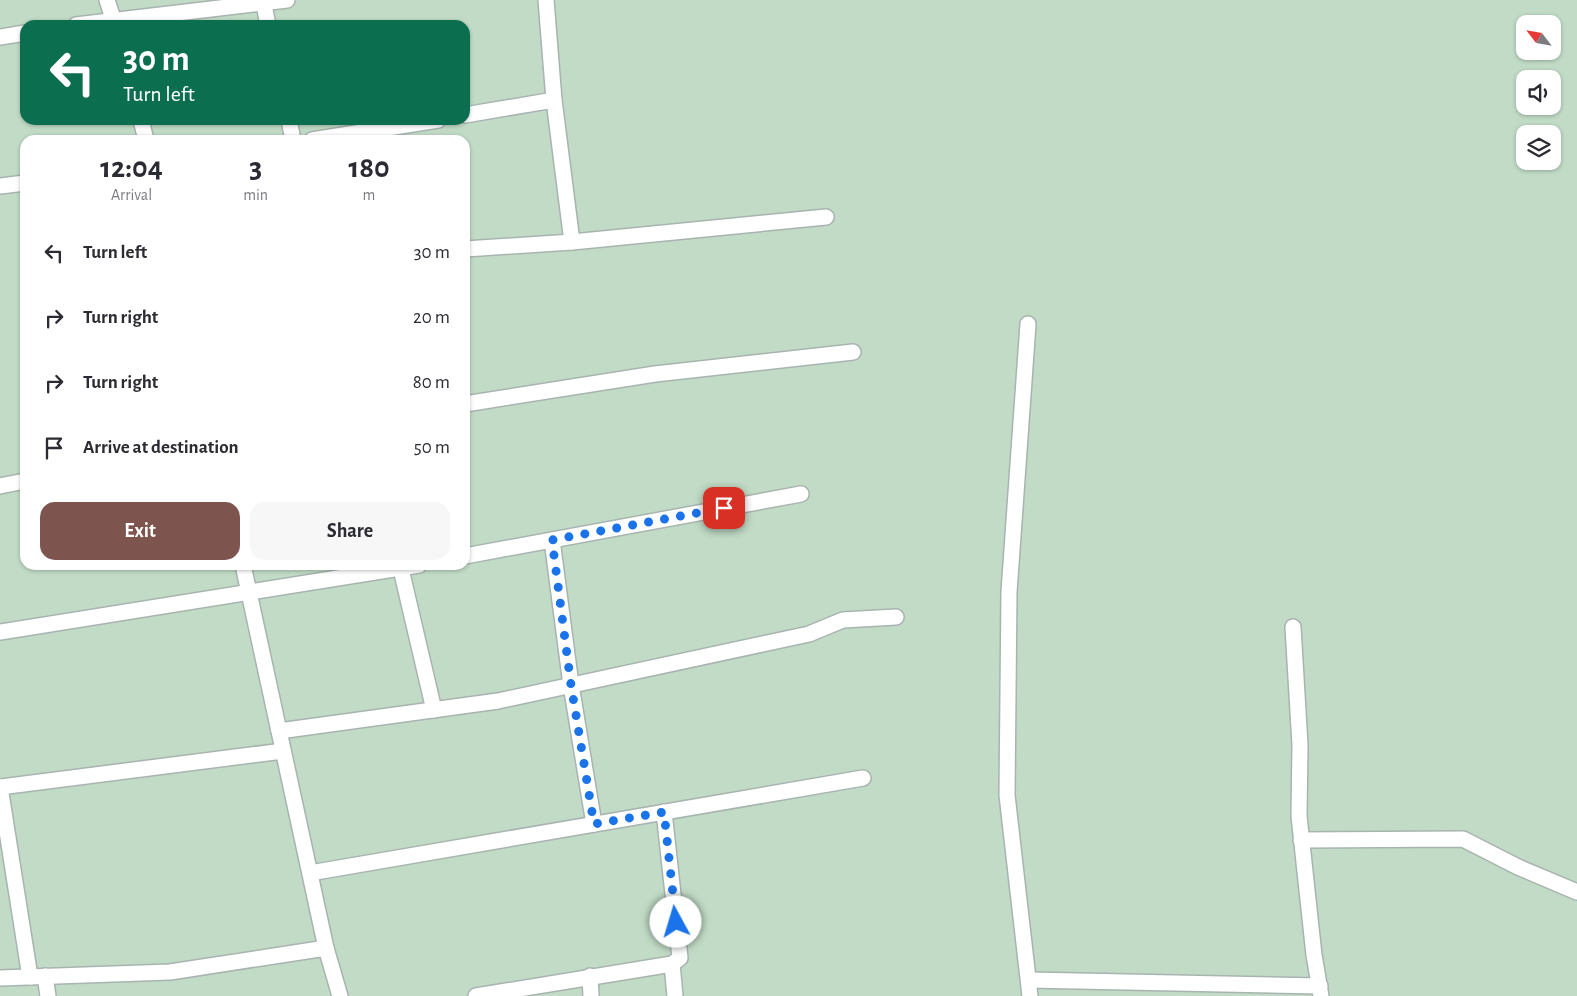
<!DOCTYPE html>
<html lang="en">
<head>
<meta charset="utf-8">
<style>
  body { margin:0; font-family:"Alegreya Sans",sans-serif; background:#f7f7f7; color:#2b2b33; height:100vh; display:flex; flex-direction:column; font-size:19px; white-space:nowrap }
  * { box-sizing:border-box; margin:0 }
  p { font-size:16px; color:#7c7c81 }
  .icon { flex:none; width:28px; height:28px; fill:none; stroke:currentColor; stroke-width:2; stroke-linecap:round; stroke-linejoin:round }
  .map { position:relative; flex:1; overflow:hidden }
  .panel { position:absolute; left:20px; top:135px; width:450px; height:435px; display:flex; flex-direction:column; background:#fff; border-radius:15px; box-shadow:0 1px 4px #0004 }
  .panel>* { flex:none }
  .banner { position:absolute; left:20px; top:20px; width:450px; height:105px; border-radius:15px; box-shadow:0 1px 4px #0004; background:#0b6e4f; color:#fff; overflow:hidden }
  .needle { width:32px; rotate:301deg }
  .tools { position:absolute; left:1516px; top:15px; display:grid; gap:10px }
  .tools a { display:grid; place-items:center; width:45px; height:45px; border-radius:10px; background:#fff; box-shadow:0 1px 4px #0004; font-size:25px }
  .pin { position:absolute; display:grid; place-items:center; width:42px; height:42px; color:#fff; margin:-21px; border-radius:10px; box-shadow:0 2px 8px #0006 }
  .me { position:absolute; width:55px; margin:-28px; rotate:354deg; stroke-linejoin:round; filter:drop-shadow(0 0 4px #0008) }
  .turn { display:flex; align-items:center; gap:18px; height:105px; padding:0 20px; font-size:22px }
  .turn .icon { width:65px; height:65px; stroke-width:2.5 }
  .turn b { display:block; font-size:35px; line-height:42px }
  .eta { display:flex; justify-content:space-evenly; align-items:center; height:85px; text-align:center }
  .eta b { font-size:30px; font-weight:700; line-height:35px }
  .cta { display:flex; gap:10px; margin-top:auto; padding:10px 20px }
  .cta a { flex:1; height:58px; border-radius:15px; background:#7d544e; color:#fff; font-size:20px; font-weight:700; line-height:58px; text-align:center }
  .cta a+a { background:#f7f7f7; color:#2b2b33 }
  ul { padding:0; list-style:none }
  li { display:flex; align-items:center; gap:15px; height:65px; padding:0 20px }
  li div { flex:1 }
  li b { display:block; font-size:19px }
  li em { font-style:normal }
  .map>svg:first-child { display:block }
  .green { fill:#c1dbc6; fill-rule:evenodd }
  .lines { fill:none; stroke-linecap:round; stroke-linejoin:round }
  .minor-casing { stroke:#a8b4af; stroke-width:18 }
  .minor { stroke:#fff; stroke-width:15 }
  .route { stroke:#1a73e8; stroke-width:9; stroke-dasharray:0 16.2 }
</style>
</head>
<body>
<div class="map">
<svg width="1577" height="996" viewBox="0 0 1577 996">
  <rect width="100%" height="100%" fill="#e5ece9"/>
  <path class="green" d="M0 0H1577V996H0ZM1525 24H1552V51H1525ZM25 25H465V120H25ZM1525 79H1552V106H1525ZM1525 134H1552V161H1525ZM25 140H465V565H25Z"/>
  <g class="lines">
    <defs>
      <g id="minor">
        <polyline points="107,0 115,25"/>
        <polyline points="263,0 268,25"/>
        <polyline points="546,0 554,100 572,242"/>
        <polyline points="76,25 287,0"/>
        <polyline points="0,37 25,33"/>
        <polyline points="465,115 554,100"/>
        <polyline points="141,120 146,140"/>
        <polyline points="289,120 293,140"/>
        <polyline points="312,140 438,120"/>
        <polyline points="0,186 25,183"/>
        <polyline points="465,249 572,242 826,217"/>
        <polyline points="1028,324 1009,592 1007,795 1030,996"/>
        <polyline points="465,404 655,374 853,352"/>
        <polyline points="0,486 25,481"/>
        <polyline points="552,540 571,685 594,824"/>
        <polyline points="465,556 801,494"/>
        <polyline points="243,565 326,948 340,996"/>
        <polyline points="400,565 434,710"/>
        <polyline points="1293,627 1300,745 1299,816 1314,955 1321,996"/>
        <polyline points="0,632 419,565"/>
        <polyline points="279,731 498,701 809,634 843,620 896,617"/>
        <polyline points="0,787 283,751"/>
        <polyline points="0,787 30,977"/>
        <polyline points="1301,840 1463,839 1518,867 1577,892"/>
        <polyline points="310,873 863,778"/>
        <polyline points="672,964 675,996"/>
        <polyline points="45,976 48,996"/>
        <polyline points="590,976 591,996"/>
        <polyline points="0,978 170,972 326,948"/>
        <polyline points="1029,980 1320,986"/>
        <polyline points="476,996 672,964 680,958 664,812"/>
      </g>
    </defs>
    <use href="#minor" class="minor-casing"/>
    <use href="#minor" class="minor"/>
  </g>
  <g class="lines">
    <polyline class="route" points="676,922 664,812 594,824 571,685 552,540 724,508"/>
  </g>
</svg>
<div class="tools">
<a><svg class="needle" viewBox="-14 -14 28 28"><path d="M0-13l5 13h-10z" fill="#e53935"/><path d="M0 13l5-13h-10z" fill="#7c7c81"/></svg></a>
<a><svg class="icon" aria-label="sound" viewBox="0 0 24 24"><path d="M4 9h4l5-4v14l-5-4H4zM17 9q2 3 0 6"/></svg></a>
<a><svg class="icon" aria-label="layers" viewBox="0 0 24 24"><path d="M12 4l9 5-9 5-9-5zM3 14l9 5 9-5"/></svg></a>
</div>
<div class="pin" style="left:724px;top:508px;background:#d93025"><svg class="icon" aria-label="arrive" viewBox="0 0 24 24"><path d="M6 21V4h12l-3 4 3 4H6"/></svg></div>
<svg class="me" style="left:676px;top:922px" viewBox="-20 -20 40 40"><circle r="19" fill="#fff"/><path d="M0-13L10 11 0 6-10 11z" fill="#1a73e8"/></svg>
<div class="banner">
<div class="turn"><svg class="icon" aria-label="left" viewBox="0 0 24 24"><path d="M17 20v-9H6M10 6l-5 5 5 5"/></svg><div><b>30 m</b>Turn left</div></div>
</div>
<section class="panel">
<div class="eta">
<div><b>12:04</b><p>Arrival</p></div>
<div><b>3</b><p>min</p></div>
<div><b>180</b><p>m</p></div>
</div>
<ul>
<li><svg class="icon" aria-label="left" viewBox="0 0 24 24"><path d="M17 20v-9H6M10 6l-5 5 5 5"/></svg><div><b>Turn left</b></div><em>30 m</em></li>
<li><svg class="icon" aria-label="right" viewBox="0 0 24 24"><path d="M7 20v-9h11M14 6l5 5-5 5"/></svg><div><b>Turn right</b></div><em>20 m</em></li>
<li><svg class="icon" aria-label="right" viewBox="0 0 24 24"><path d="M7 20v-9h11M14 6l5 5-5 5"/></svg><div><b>Turn right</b></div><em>80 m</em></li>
<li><svg class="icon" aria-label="arrive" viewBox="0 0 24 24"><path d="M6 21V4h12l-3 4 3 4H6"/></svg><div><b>Arrive at destination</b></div><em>50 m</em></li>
</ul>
<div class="cta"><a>Exit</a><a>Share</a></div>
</section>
</div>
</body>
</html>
